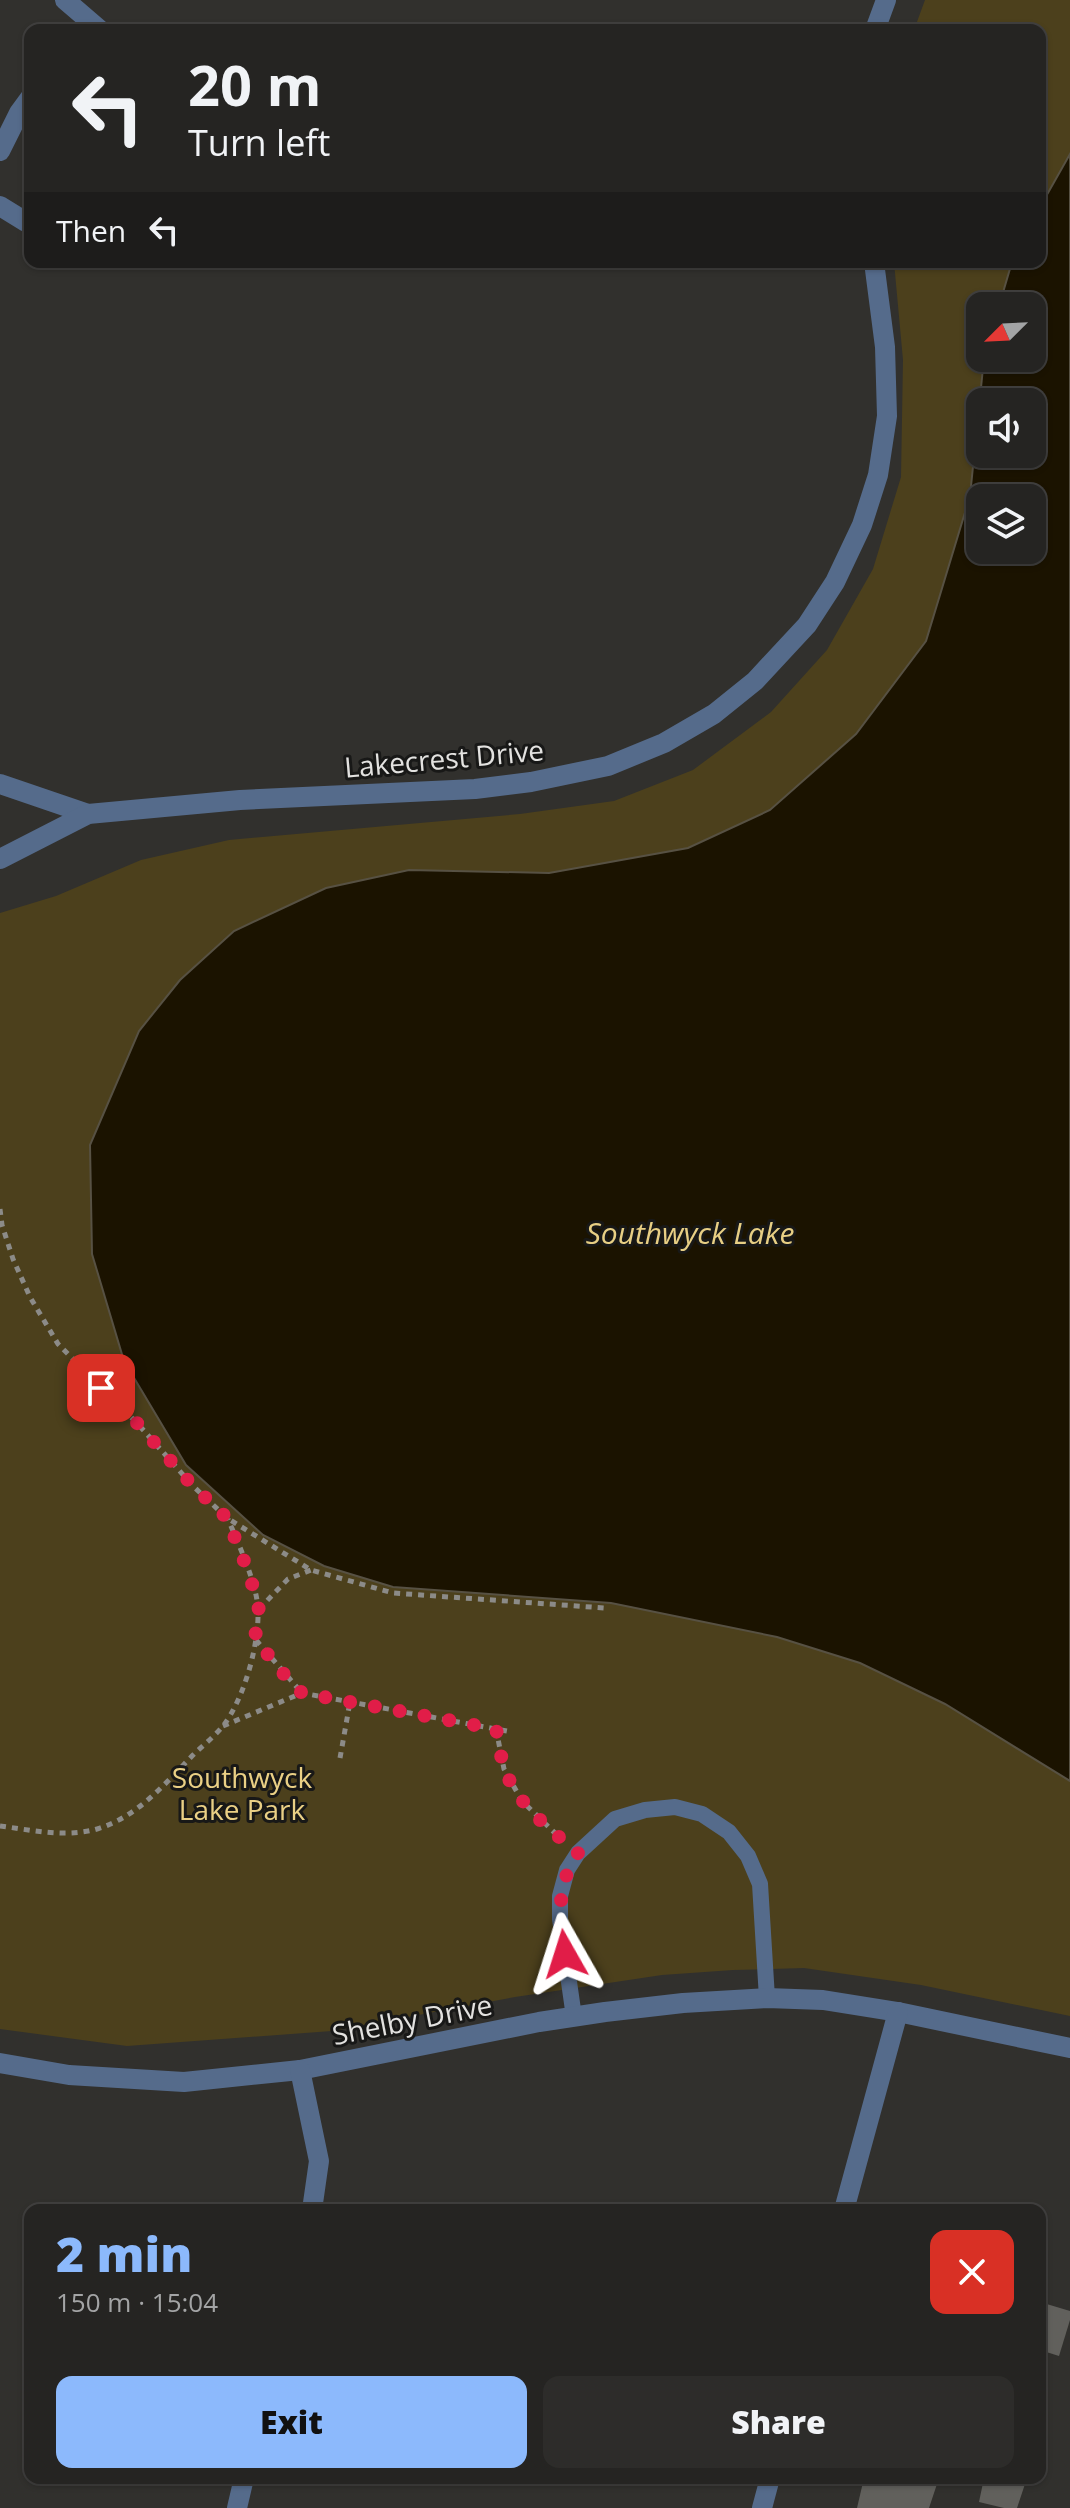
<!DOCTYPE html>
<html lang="en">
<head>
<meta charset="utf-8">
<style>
  body { margin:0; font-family:"Open Sans",sans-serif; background:#2d2c2a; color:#f1f3f6; height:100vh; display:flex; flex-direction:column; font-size:30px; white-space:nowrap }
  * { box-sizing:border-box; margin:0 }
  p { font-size:26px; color:#a3a4a5 }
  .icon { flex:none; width:44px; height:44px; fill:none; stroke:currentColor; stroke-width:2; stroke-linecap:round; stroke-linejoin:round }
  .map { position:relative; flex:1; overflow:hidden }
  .sheet { position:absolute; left:24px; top:2204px; width:1022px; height:280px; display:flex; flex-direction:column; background:#252422; border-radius:16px; box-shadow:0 2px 6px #0004,0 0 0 2px #424140 }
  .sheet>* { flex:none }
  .hud { position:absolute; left:24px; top:24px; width:1022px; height:244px; border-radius:16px; box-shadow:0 2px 6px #0004,0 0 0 2px #424140; background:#252422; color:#f1f3f6; overflow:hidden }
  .needle { width:52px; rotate:246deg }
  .fabs { position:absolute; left:966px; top:292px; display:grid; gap:16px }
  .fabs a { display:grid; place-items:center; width:80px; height:80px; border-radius:16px; background:#252422; box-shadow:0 2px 6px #0004,0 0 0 2px #424140; font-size:40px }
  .pin { position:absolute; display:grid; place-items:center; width:68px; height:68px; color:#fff; margin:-34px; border-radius:16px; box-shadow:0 4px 12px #0006 }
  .me { position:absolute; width:88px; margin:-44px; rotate:354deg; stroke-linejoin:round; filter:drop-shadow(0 0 6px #0008) }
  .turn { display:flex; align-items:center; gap:28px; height:168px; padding:0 32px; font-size:36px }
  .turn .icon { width:104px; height:104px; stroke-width:2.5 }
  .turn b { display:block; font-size:56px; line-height:68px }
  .then { display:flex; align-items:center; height:76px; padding:0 32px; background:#0003; gap:16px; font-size:30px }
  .round { display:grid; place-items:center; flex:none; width:84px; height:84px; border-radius:16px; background:#2d2c2a }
  .summary { display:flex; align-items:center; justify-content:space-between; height:136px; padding:0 32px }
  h1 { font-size:48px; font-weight:800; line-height:60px; color:#8cb9fc }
  .cta { display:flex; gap:16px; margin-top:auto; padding:16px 32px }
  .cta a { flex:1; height:92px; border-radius:16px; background:#8cb9fc; color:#111; font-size:32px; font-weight:800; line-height:92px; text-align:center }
  .cta a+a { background:#2d2c2a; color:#f1f3f6 }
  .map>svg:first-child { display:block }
  .green { fill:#4c401c }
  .water { fill:#1b1300; stroke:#575143; stroke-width:2; fill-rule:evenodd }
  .building { fill:#61605c }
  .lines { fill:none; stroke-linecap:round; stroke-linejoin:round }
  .path { stroke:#8c8b88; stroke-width:5; stroke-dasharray:6 6; stroke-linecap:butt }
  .lane { stroke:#556b8b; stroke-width:16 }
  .street { stroke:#556b8b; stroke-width:20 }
  .route { stroke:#e11d48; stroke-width:14; stroke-dasharray:0 25.2 }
  .labels { text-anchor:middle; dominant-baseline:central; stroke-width:6; stroke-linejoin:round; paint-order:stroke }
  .street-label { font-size:28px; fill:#e3e2e0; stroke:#181817 }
  .park-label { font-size:28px; fill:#ead085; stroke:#181817 }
  .water-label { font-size:30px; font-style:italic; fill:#e8cf84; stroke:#181817 }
</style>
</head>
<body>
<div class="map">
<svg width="1070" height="2508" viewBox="0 0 1070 2508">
  <rect width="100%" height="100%" fill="#31302d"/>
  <g class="green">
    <polygon points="925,0 1070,0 1070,154 1040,207 1040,30 914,30"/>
    <polygon points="894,262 1012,262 999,306 980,306 980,358 984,358 970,496 926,641 856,734 770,810 688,848 549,873 409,870 124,1361 186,1465 263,1535 324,1566 393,1587 609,1602 777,1637 860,1663 945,1704 1070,1781 1070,2016 921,1985 804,1968 733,1970 662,1975 515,1997 332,2031 127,2046 0,2029 0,913 56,896 141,860 229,840 520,814 614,801 693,770 771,712 827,650 873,569 901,477 903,360"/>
  </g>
  <path class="water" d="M1070 154V1781L945 1704 860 1663 777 1637 611 1603 393 1587 324 1566 263 1535 186 1465 124 1361 92 1254 90 1145 139 1031 180 980 234 931 326 888 409 870 549 873 688 848 770 810 856 734 926 641 970 496 984 358H1032V306H999L1012 262H1040V207ZM980 402H1032V454H980ZM980 498H1032V550H980Z"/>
  <g class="building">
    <polygon points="1040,2302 1070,2311 1070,2320 1059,2356 1040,2350"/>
    <polygon points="864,2478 939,2478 929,2508 857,2508"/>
    <polygon points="984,2478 1027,2478 1017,2508 1004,2508 979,2502"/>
  </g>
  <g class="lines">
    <g class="path">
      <polyline points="0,1209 2,1225 13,1259 30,1297 58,1344 137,1423 193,1486 227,1518 311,1570 393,1593 605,1608"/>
      <polyline points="259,1609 288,1579 311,1570"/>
      <polyline points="256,1640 302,1693"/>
      <polyline points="223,1726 302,1693 512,1732"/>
      <polyline points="496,1729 504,1769 522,1801 559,1837"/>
      <polyline points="340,1758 350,1702"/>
      <path d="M0 1826C32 1830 65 1838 97 1829 137 1817 164 1785 192 1756 202 1746 214 1737 223 1726 244 1699 259 1645 258 1611 258 1586 238 1543 228 1519"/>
    </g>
    <polyline class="lane" points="574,2017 560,1919 560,1896 567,1870 578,1853 615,1819 645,1810 675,1807 702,1814 729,1832 748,1856 760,1884 767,1998"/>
    <g class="street">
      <polyline points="65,0 100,30"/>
      <polyline points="875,30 886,0"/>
      <polyline points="0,151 19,113 30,98"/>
      <polyline points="0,206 26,222 30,222"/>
      <polyline points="0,784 88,814"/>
      <polyline points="0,859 88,814 240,800 475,789 531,782 608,766 664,743 714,714 755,681 807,625 835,582 862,525 878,475 887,416 885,347 874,262"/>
      <polyline points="0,2063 69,2075 184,2082 300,2070 539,2022 605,2012 683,2003 767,1998 823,2000 898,2012 1070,2048"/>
      <polyline points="300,2070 319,2161 312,2210"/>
      <polyline points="844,2210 898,2012"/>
      <polyline points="237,2508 244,2478"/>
      <polyline points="762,2508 770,2478"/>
    </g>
  </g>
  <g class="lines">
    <path class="route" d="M101 1388 137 1423 193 1486 227 1518 250 1576 259 1610 255 1638 280 1670 302 1693 496 1729C499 1741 500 1755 504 1767 516 1804 550 1829 578 1853 555 1888 560 1915 565 1954"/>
  </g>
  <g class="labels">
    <g class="street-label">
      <text transform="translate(444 758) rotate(-5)">Lakecrest Drive</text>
      <text transform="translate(412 2019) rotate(-11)">Shelby Drive</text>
    </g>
    <g class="park-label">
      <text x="242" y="1777">Southwyck<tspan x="242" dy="32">Lake Park</tspan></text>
    </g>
    <g class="water-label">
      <text x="690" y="1232">Southwyck Lake</text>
    </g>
  </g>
</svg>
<div class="fabs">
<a><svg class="needle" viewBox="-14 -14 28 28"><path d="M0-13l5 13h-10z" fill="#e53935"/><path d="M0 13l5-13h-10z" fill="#a3a4a5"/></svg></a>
<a><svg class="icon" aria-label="sound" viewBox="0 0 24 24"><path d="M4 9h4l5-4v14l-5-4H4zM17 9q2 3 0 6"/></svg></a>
<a><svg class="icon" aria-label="layers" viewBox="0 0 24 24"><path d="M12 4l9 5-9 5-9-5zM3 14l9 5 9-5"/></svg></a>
</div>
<div class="pin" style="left:101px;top:1388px;background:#d93025"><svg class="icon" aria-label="arrive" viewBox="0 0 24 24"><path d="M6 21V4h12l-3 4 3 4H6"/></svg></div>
<svg class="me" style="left:565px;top:1954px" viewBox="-20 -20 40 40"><path d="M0-17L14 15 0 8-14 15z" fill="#e11d48" stroke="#fff" stroke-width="4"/></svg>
<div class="hud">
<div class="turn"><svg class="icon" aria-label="left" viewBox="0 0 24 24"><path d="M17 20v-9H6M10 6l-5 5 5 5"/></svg><div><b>20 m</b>Turn left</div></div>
<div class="then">Then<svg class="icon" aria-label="left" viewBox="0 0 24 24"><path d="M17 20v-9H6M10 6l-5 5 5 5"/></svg></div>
</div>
<section class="sheet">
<div class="summary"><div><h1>2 min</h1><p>150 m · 15:04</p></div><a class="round" style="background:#d93025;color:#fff"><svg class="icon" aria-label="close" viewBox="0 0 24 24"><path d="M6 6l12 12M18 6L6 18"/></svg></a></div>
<div class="cta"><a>Exit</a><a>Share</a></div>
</section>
</div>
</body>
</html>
